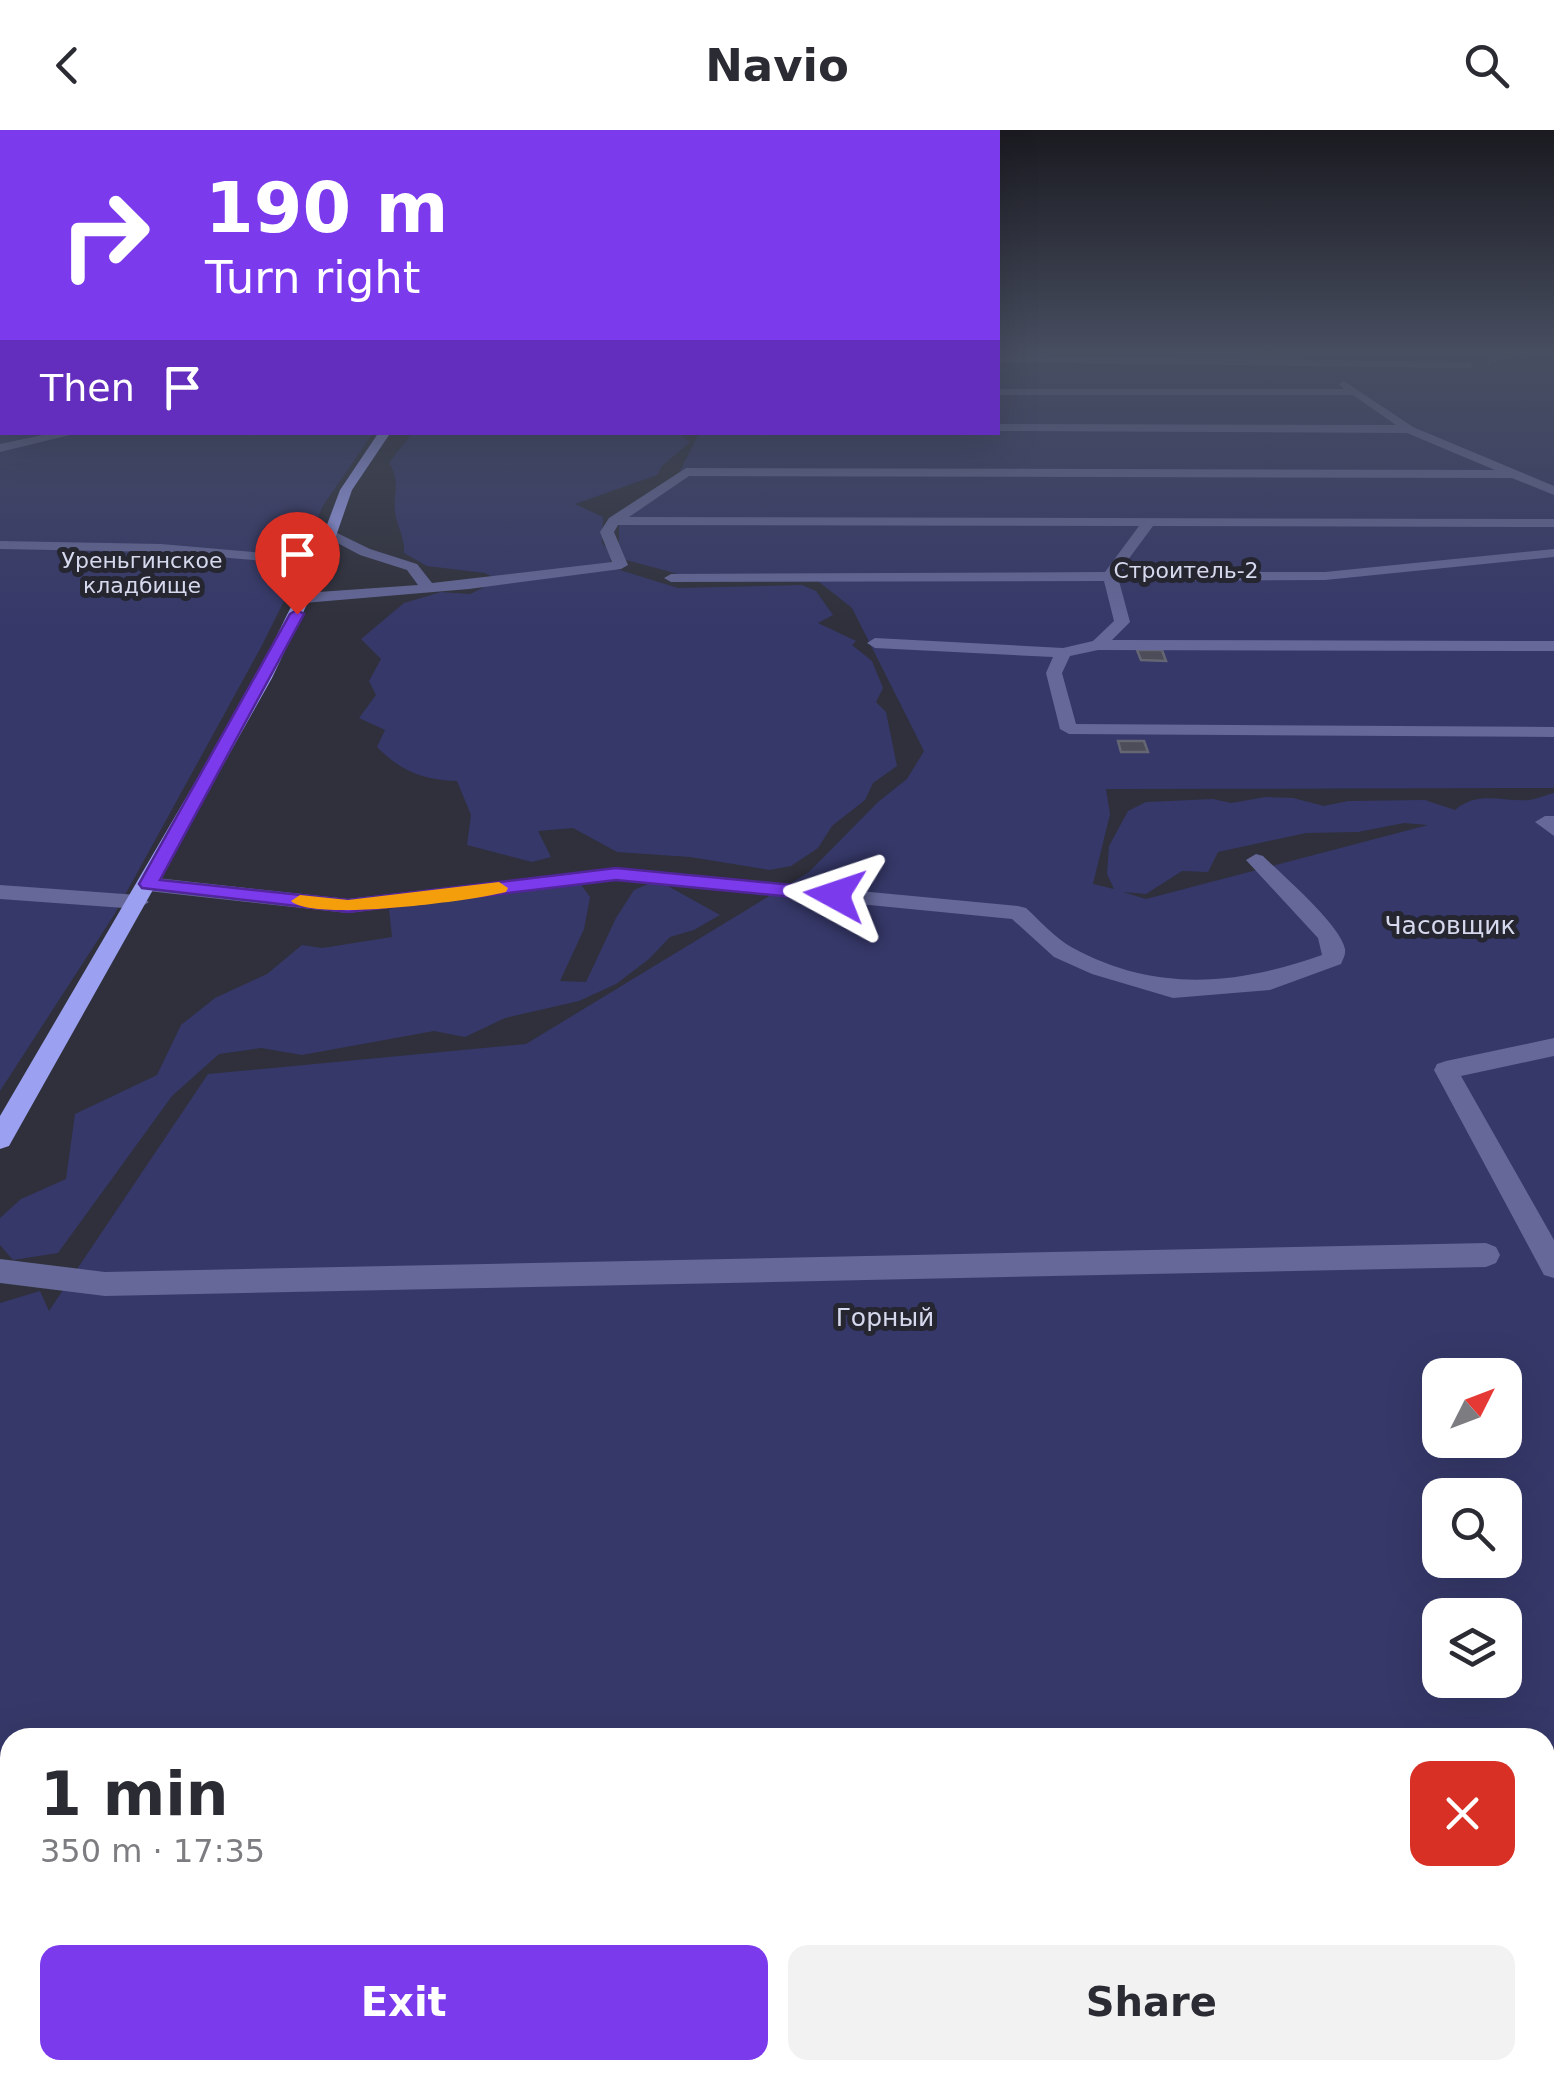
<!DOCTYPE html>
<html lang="en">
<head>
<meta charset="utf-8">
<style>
  body { margin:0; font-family:"DejaVu Sans",sans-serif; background:#f2f2f3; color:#2b2b33; height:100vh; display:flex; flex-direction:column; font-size:38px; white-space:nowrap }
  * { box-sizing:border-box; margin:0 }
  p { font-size:32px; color:#7c7c81 }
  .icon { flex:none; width:55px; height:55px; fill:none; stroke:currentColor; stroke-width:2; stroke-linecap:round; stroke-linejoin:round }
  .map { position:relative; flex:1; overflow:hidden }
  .side { position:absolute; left:0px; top:1598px; width:1555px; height:352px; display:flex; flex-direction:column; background:#fff; border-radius:30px 30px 0 0; box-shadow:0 10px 40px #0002 }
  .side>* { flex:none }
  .banner { position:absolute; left:0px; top:0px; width:1000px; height:305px; box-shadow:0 10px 40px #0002; background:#7c3aed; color:#fff; overflow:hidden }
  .needle { width:65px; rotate:48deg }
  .buttons { position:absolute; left:1422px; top:1228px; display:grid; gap:20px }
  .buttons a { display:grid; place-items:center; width:100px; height:100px; border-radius:20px; background:#fff; box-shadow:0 10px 40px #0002; font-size:50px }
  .pin { position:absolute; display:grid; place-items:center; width:85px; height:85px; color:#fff; margin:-102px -42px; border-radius:50% 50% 50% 0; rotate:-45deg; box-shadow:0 0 10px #0007 }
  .pin .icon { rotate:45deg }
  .me { position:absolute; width:110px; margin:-55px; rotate:275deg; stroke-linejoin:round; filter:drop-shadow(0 0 8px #0008) }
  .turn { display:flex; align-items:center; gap:35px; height:210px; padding:0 40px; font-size:45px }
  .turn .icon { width:130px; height:130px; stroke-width:2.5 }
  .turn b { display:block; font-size:70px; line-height:85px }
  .then { display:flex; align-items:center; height:95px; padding:0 40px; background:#0003; gap:20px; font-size:38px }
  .round { display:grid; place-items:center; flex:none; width:105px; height:105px; border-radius:20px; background:#f2f2f3 }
  .head { display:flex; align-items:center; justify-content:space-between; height:170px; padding:0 40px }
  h1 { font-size:60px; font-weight:800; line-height:75px }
  .cta { display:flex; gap:20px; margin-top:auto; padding:20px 40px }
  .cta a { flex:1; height:115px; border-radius:20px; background:#7c3aed; color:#fff; font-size:40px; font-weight:800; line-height:115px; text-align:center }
  .cta a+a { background:#f2f2f3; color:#2b2b33 }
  header { display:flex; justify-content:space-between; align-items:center; height:130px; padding:0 40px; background:#fff; font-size:45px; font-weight:800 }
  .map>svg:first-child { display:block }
  .green { fill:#363869; fill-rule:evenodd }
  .building { fill:#4c4d59; stroke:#656673; stroke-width:2.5 }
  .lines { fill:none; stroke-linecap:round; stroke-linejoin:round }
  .path { stroke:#6f707a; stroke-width:2.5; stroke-dasharray:2.5 4; stroke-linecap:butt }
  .minor { fill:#656899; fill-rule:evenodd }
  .major { fill:#9ba0f0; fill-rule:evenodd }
  .route { fill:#7c3aed; stroke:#51269a; stroke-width:2.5 }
  .slow { fill:#f59e0b }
  .labels { text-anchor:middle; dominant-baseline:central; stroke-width:10; stroke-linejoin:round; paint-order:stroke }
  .far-park-label { font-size:22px; fill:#d6d9ed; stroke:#252630 }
  .park-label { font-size:25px; fill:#d6d9ed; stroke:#252630 }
</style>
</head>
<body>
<header><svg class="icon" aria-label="back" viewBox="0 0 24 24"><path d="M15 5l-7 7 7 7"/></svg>Navio<svg class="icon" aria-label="search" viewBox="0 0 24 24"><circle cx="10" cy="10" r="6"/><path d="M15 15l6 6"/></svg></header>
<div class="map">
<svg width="1554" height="1948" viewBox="0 0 1554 1948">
  <rect width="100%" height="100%" fill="#2f303b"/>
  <g class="green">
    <polygon points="0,222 2,302 373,303 322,377 299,441 260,519 114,785 0,961"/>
    <path d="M998 222H1554V658L1106 659 1110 684 1093 754 1114 759 1107 744 1109 716 1128 681 1146 672 1213 669 1231 673 1266 667 1293 668 1324 676 1348 671 1425 670 1455 680C1478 660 1502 672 1529 670 1537 669 1546 665 1554 663V1948H37L33 1940H1545V1608H10V1940H26L28 1948H0V1173L40 1161 49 1181 208 944 526 914 809 742 878 672 907 649 924 621 852 478 814 448H693L619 428V384L677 347 699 303 998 302ZM1404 693 1428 695 1146 769 1123 762 1146 764 1182 741 1208 742 1218 722 1306 703 1358 702ZM1440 1245H1505V1310H1440ZM1440 1365H1505V1430H1440ZM1440 1485H1505V1550H1440Z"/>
    <path d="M412 303H678L690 312 662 336 657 345 575 374 603 387 602 413 611 423 610 437 678 458 802 455 816 461 833 485 818 493 856 511 852 515 872 531 883 558 876 572 886 582 897 636 873 653 865 670 832 696 818 718 791 736 770 740 690 727 617 722 573 698 538 701 551 727 532 732 467 715 471 685 457 651C422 650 401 641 377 617L385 600 359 588 376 565 369 551 381 529 361 509 404 473 441 462 470 464 499 450 485 443 427 436 404 423C405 407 397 397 395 382 393 363 401 351 389 333Z"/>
    <polygon points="574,745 590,767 584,799 560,851 586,852 616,788 634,760 657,750 720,785 694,800 670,807 649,829 616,854 579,871 505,888 465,907 434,901 302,925 261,918 219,924 172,966 58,1123 13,1130 0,1115 0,1088 21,1069 66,1049 75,984 157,945 181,895 215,868 267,844 302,815 322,818 392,807 389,779"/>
  </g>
  <g class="building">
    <polygon points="1137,520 1162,520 1166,531 1141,530"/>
    <polygon points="1118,611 1144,611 1148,622 1121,622"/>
  </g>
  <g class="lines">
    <polyline class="path" points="1487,234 1511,222"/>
    <g class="minor">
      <polygon points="998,226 1469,232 1474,235 1469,238 998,232"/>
      <polygon points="1344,251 1413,297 1554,356 1554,365 1512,348 689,346 629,387 1554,389 1554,397 1153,396 1119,442 1325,442 1554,419 1554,427 1325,450 1119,451 1130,492 1112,510 1554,511 1554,521 1098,520 1070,526 1062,543 1076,594 1554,597 1554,607 1069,604 1060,599 1046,543 1053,527 875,518 867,513 875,508 1063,518 1093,511 1114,491 1104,451 671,452 664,448 671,444 1105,442 1139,396 618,395 614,402 628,435 621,439 469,459 304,473 296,468 304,463 418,455 407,440 360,425 326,407 326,401 331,400 370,419 417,434 432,453 612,432 600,402 609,388 686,338 1495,340 1407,303 998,301 998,294 1396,295 1353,265 998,265 998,259 1344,259 1339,254"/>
      <polygon points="57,302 82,302 0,322 0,314"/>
      <polygon points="0,411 161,414 320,428 327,432 320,436 161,422 0,419"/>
      <polygon points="1545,686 1554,686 1554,706 1535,692"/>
      <path d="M1256 724 1263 726C1282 745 1340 794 1345 819 1346 825 1343 829 1341 834L1270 860 1173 868 1092 844 1054 827 1012 789 615 750 348 783 148 761 138 754 148 747 348 769 615 738 1018 776 1026 778C1040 791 1056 809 1073 818 1156 863 1237 855 1322 825L1318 808 1246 730Z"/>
      <polygon points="0,755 138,765 149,772 138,779 0,769"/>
      <polygon points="1554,908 1554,926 1461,946 1554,1110 1554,1148 1544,1145 1434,940 1437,934 1446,931"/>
      <polygon points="1486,1113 1496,1117 1500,1125 1496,1133 1486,1137 105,1166 0,1153 0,1129 105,1142"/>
      <rect x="1545" y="1834" width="9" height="42"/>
      <polygon points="414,1940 460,1940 457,1948 411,1948"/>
    </g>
    <polygon class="major" points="379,302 391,302 352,360 327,432 272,548 9,1016 0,1019 0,986 256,548 313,432 340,360"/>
  </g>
  <linearGradient id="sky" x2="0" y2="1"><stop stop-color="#1a1a20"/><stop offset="0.45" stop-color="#474e60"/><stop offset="1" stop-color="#474e60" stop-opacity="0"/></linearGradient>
  <rect width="1554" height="495" fill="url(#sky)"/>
  <polygon class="route" points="297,480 304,484 160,750 348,770 616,738 835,759 845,765 835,771 616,750 348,782 142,758 139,754 290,484"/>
  <path class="slow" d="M499 752 508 758 506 762C471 771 314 792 291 771L300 765 348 770Z"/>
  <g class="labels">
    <g class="far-park-label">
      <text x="142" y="430">Уреньгинское<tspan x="142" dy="25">кладбище</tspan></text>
      <text x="1186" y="440">Строитель-2</text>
    </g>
    <g class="park-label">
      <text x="1450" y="795">Часовщик</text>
      <text x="885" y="1187">Горный</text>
    </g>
  </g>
</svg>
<div class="buttons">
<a><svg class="needle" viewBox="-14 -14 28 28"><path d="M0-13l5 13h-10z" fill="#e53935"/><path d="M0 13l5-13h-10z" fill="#7c7c81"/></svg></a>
<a><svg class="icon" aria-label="search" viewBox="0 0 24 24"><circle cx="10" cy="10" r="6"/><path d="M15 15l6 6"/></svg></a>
<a><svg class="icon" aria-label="layers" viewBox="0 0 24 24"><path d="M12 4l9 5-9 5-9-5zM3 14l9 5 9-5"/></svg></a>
</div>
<div class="pin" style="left:297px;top:484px;background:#d93025"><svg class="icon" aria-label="arrive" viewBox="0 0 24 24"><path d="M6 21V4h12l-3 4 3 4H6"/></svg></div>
<svg class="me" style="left:835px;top:765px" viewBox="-20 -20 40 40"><path d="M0-17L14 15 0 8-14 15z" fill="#7c3aed" stroke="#fff" stroke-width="4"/></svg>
<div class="banner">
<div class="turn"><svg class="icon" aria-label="right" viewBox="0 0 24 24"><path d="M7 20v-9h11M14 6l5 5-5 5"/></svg><div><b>190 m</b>Turn right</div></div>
<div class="then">Then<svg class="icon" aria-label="arrive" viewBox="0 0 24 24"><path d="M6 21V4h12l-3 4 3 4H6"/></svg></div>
</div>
<section class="side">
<div class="head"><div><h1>1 min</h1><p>350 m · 17:35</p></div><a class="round" style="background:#d93025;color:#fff"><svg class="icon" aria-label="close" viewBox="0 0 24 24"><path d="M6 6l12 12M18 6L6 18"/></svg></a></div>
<div class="cta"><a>Exit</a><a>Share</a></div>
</section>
</div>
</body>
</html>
